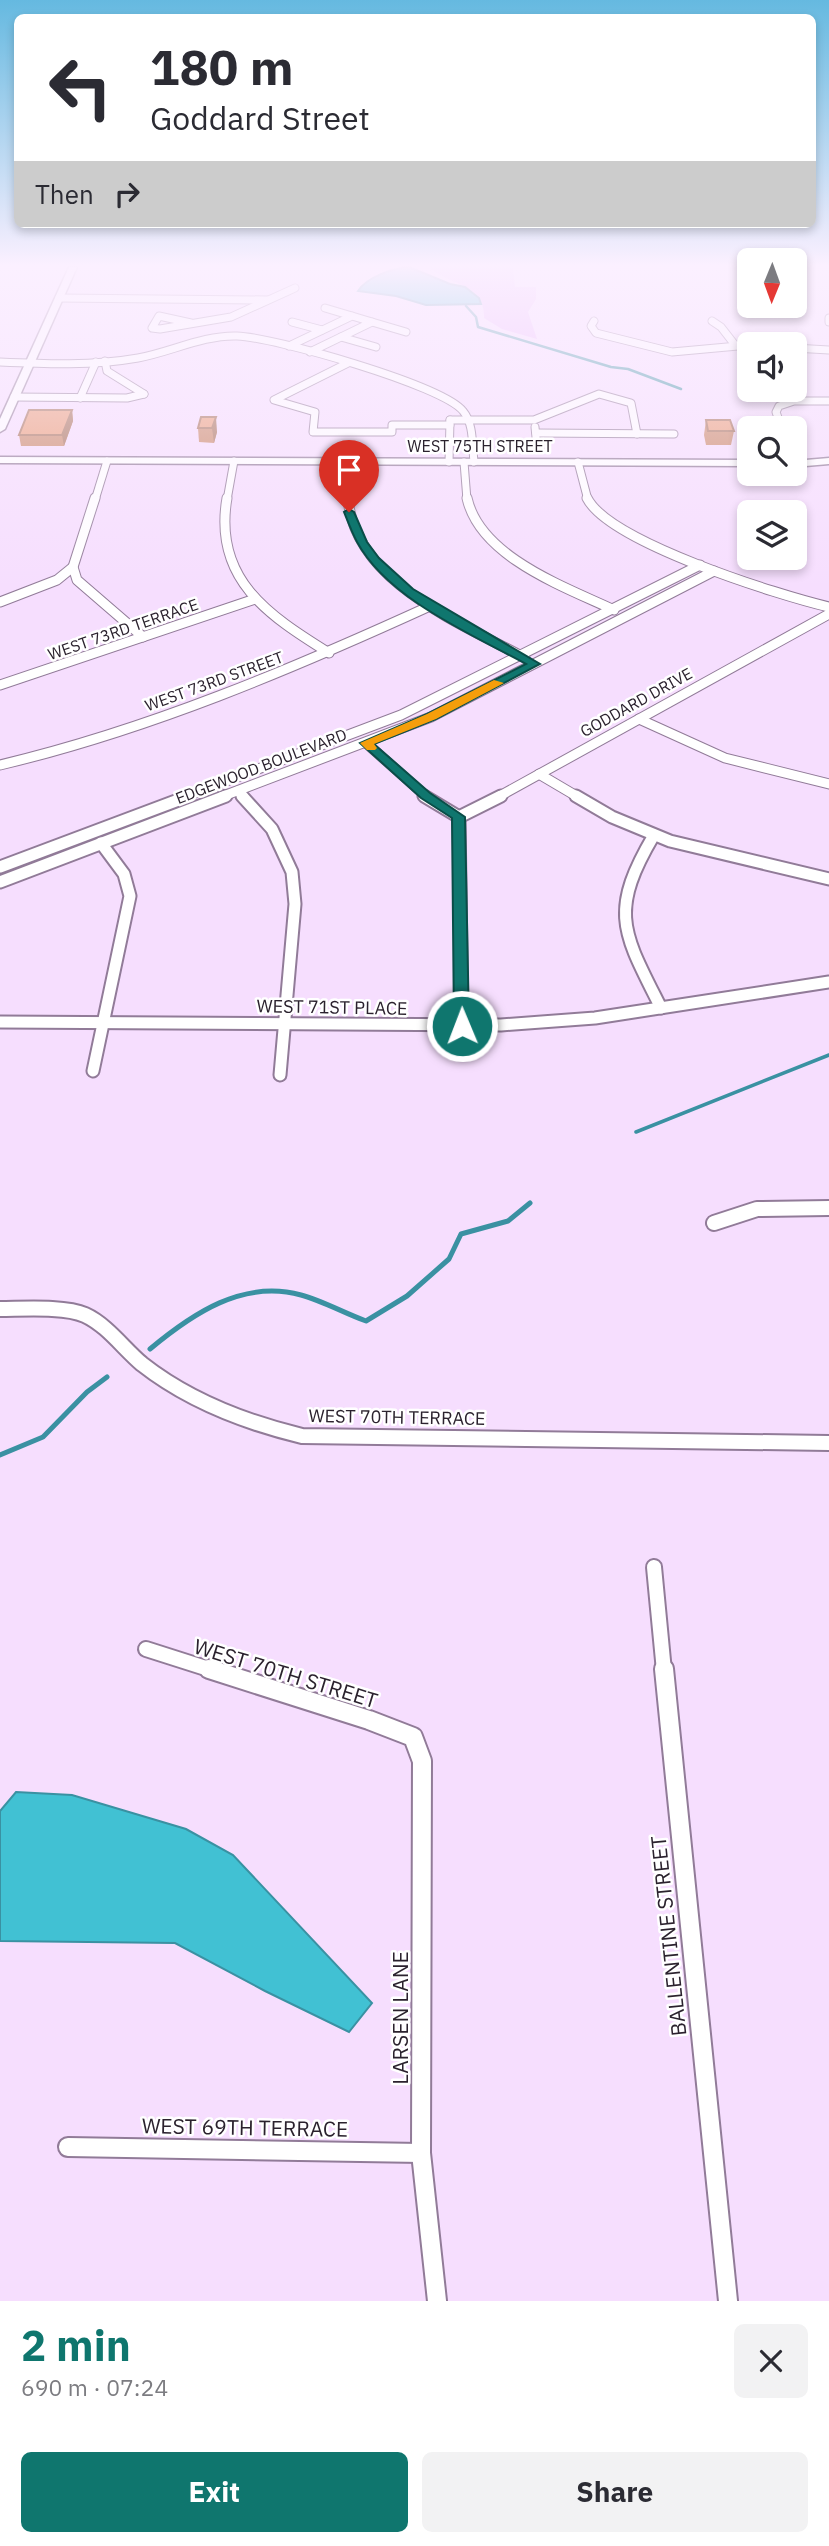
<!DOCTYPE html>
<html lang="en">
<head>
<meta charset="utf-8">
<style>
  body { margin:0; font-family:"IBM Plex Sans",sans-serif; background:#f2f2f3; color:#2b2b33; height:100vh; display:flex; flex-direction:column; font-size:26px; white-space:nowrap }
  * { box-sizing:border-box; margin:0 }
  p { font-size:23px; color:#7c7c81 }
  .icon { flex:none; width:38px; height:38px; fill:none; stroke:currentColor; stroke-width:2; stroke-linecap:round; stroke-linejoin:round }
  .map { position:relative; height:2301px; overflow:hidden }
  .sheet { display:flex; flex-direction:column; background:#fff; flex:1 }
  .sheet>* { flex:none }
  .top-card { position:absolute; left:14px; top:14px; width:802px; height:214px; border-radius:10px; box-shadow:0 4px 10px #0003; background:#fff; color:#2b2b33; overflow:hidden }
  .needle { width:46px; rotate:181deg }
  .controls { position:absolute; left:737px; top:248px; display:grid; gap:14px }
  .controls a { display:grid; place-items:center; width:70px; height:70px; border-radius:10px; background:#fff; box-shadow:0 4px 10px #0003; font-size:35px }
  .pin { position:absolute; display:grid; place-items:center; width:60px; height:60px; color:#fff; margin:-72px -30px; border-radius:50% 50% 50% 0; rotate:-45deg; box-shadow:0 0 7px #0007 }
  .pin .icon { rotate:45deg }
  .me { position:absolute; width:77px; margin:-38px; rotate:359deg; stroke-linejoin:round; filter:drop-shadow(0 0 5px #0008) }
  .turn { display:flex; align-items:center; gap:24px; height:147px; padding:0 21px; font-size:32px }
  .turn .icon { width:91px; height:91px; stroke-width:2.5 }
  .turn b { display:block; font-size:49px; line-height:60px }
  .then { display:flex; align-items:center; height:66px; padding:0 21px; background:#0003; gap:14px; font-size:26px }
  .round { display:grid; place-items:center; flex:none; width:74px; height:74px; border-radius:10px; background:#f2f2f3 }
  .headline { display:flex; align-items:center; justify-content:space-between; height:119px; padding:0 21px }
  h1 { font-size:42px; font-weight:700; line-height:52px; color:#0f766e }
  .cta { display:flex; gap:14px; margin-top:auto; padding:14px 21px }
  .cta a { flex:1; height:80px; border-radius:10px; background:#0f766e; color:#fff; font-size:28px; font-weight:700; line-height:80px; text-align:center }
  .cta a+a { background:#f2f2f3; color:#2b2b33 }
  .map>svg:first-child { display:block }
  .green { fill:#eab6fa }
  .water { fill:#41c1d3; stroke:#3a91a2; stroke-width:2 }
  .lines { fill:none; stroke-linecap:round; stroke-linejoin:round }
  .stream-far2 { stroke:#3a91a2; stroke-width:2.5 }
  .stream-far1 { stroke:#3a91a2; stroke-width:3.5 }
  .stream { stroke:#3a91a2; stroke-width:5 }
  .minor-far4-casing { stroke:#917b98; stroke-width:9 }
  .minor-far3-casing { stroke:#917b98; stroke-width:11 }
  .minor-far2-casing { stroke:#917b98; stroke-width:15 }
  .minor-far1-casing { stroke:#917b98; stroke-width:18 }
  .minor-casing { stroke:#917b98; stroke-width:22 }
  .tertiary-casing { stroke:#917b98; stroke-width:3 }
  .secondary-casing { stroke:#917b98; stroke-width:3 }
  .minor-far4 { stroke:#fff; stroke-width:7 }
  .minor-far3 { stroke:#fff; stroke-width:9 }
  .minor-far2 { stroke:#fff; stroke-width:11 }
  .minor-far1 { stroke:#fff; stroke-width:14 }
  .minor { stroke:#fff; stroke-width:18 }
  .tertiary { fill:#fff; fill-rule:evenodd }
  .secondary { fill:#fff; fill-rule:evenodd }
  .wall { fill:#c98462 }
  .shaded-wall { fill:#a46b50 }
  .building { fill:#ea9972; stroke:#a46b50; stroke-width:2 }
  .route { fill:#0f766e; stroke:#0a4d48; stroke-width:2 }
  .slow { fill:#f59e0b }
  .labels { text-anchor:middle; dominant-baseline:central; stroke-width:5; stroke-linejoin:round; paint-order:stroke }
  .far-street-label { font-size:16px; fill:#2b222e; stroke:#fff }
  .street-label { font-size:18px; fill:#2b222e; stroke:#fff }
  .near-street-label { font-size:21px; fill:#2b222e; stroke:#fff }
</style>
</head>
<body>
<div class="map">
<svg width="829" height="2301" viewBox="0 0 829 2301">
  <rect width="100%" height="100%" fill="#f6defe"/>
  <path class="green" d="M428 267H513L515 287H536V299L528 312 537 339 502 329 484 318C486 284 449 285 428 267Z"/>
  <g class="water">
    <path d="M409 267 450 284 465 287 479 298 481 304 426 305 396 296 358 291C367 277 393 268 409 267Z"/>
    <polygon points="16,1792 72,1795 186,1829 233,1855 372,2003 349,2032 265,1991 175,1943 0,1941 0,1811"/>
  </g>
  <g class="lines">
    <polyline class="stream-far2" points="466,306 476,317 478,327 611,367 628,369 681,389"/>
    <polyline class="stream-far1" points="636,1132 829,1055"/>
    <g class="stream">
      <path d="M150 1349C192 1314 243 1279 301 1295 323 1301 344 1313 366 1321L407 1296 449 1259 461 1234 508 1221 530 1203"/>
      <polyline points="0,1455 43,1437 87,1392 107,1377"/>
    </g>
    <defs>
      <g id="minor-far4">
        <polyline points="59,298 267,300"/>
        <polyline points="325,308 352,316"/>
        <polyline points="829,318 829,322"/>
        <polyline points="594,321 591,326 596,333 672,352 749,345"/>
        <polyline points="712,321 721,327 735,345"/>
        <polyline points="292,322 322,330"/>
        <polyline points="372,322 406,332"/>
        <polyline points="191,323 159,316 152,328 160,329 231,317 295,288"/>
        <polyline points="341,337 376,347"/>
        <polyline points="289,346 352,316 372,322 310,352"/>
        <polyline points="794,348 829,350"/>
        <polyline points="105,361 107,371 144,394"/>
        <path d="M0 362C46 364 93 366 138 358 171 352 203 335 237 336 273 337 442 385 463 411 474 424 472 445 474 462"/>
        <polyline points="348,363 274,400 315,412 313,432 392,432 392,425 450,425"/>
        <polyline points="14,397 127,398 144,394"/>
        <polyline points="80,398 96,362"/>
        <polyline points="450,420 534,420 599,394 631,403 637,434"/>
        <polyline points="535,427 537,448"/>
        <polyline points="782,429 776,412 779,406 794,401 829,401"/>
        <polyline points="536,433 674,434"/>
        <polyline points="449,462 450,420"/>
        <polyline points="464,462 467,500"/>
        <polyline points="578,462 588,500"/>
        <polyline points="95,500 107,461"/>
        <polyline points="227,500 234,461"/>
        <polyline points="348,500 350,461"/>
      </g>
      <g id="minor-far3">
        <polyline points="95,498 73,567 77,580 143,637"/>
        <path d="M227 498C213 579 268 615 329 653"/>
        <path d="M348 498C354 582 461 623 525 658"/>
        <path d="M467 498C480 557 565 587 614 610"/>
        <path d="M587 498C609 542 778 595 829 607"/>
        <polyline points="0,602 57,580 73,567"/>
        <polyline points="0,685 255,599"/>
        <polyline points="639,719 725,758 829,784"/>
        <polyline points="366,743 427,797"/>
        <path d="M0 765C148 730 292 669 430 606"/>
        <polyline points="539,774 578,797"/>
        <polyline points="238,791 244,797"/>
        <polyline points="184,797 401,715 700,565"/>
        <polyline points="221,797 431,717 714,571"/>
        <polyline points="498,797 829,614"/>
      </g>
      <g id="minor-far2">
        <polyline points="242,796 272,829 292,872 295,904 280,1075"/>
        <polyline points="424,796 459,817 462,1026"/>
        <polyline points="576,796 612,817 670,841 829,879"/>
        <polyline points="459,817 501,796"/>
        <path d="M654 835C608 913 623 932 661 1008"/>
        <polyline points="0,867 189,796"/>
        <polyline points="0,882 226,796"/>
        <polyline points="0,1022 501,1025 595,1018 829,982"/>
        <polyline points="93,1071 130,896 124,874 101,843"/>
      </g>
      <g id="minor-far1">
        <polyline points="714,1223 757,1209 829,1208"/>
        <path d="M0 1309C23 1309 65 1306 85 1315 107 1325 124 1349 142 1364 189 1401 244 1422 302 1436L829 1443"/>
        <polyline points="654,1567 664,1671"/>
        <polyline points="146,1649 215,1671"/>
      </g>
      <g id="minor">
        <polyline points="209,1669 369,1720 413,1737 422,1761 421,2153 437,2301"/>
        <polyline points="664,1669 728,2301"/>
        <polyline points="68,2147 421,2153"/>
      </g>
      <polygon id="tertiary" points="69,267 77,267 5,429 0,432 0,419"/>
      <g id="secondary">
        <polygon points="0,457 749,460 749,466 0,463"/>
        <polygon points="829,458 829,464 794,467 794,461"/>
      </g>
    </defs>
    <use href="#minor-far4" class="minor-far4-casing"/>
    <use href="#minor-far3" class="minor-far3-casing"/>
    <use href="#minor-far2" class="minor-far2-casing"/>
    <use href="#minor-far1" class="minor-far1-casing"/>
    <use href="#minor" class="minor-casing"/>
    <use href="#tertiary" class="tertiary-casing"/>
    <use href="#secondary" class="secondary-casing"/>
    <use href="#minor-far4" class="minor-far4"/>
    <use href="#minor-far3" class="minor-far3"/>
    <use href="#minor-far2" class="minor-far2"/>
    <use href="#minor-far1" class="minor-far1"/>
    <use href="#minor" class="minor"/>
    <use href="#tertiary" class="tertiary"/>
    <use href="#secondary" class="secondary"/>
  </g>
  <g class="wall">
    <polygon points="72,410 73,421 64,446 21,446 19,435"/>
    <polygon points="201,417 217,432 214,443 199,442 198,428"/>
    <polygon points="706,420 734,431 731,445 706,445 704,435"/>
  </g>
  <g class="shaded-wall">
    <polygon points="72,410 73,421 64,446 62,435"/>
    <polygon points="216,417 217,432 214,443 212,428"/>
  </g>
  <g class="building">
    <polygon points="29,410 72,410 62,435 19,435"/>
    <polygon points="201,417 216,417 212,428 198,428"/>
    <polygon points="706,420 730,420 734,431 708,431"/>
  </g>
  <linearGradient id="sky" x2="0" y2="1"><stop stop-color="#65b9e0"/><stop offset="0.45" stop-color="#fbf0ff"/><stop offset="1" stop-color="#fbf0ff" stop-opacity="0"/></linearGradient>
  <rect width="829" height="589" fill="url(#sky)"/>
  <path class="route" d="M349 509 354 512 367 542 379 558 413 589 540 664 436 719 374 744 430 793 465 817 469 1026 462 1031 454 1026 452 818 421 798 360 743 427 714 526 664C471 634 388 599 357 542 352 533 348 522 344 512Z"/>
  <polygon class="slow" points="494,680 504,683 436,719 374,744 377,748 375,750 367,750 360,743 427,714"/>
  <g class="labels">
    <g class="far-street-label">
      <text x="480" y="446">WEST 75TH STREET</text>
      <text transform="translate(123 629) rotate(-19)">WEST 73RD TERRACE</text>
      <text transform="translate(214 681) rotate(-20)">WEST 73RD STREET</text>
      <text transform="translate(636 702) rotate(-29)">GODDARD DRIVE</text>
      <text transform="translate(261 766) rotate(-21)">EDGEWOOD BOULEVARD</text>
    </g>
    <g class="street-label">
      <text transform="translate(332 1007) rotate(1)">WEST 71ST PLACE</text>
      <text transform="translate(397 1417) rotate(1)">WEST 70TH TERRACE</text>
    </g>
    <g class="near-street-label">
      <text transform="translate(286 1673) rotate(17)">WEST 70TH STREET</text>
      <text transform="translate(668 1936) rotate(-96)">BALLENTINE STREET</text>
      <text transform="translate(400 2018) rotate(-90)">LARSEN LANE</text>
      <text transform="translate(245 2127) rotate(1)">WEST 69TH TERRACE</text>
    </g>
  </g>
</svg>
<div class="controls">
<a><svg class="needle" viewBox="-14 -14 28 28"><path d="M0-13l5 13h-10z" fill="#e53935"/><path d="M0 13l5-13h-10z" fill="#7c7c81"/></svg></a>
<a><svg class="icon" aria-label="sound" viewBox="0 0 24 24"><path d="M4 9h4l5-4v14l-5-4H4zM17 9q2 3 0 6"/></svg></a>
<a><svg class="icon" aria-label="search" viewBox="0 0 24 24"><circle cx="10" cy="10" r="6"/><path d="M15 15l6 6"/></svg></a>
<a><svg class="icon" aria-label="layers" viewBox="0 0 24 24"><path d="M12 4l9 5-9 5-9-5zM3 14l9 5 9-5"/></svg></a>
</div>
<div class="pin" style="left:349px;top:512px;background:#d93025"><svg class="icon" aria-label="arrive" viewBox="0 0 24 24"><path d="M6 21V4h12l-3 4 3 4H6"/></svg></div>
<svg class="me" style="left:462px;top:1026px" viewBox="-20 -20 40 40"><circle r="17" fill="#0f766e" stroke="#fff" stroke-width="3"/><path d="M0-11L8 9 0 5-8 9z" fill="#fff"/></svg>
<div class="top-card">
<div class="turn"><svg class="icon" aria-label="left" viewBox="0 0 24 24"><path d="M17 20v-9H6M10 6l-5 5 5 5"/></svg><div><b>180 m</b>Goddard Street</div></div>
<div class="then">Then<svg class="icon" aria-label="right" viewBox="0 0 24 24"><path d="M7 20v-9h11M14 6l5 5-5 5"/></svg></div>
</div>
</div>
<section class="sheet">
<div class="headline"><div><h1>2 min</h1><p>690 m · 07:24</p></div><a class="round"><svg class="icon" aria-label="close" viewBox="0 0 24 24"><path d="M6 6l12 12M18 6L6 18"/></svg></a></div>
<div class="cta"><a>Exit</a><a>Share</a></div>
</section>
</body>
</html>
